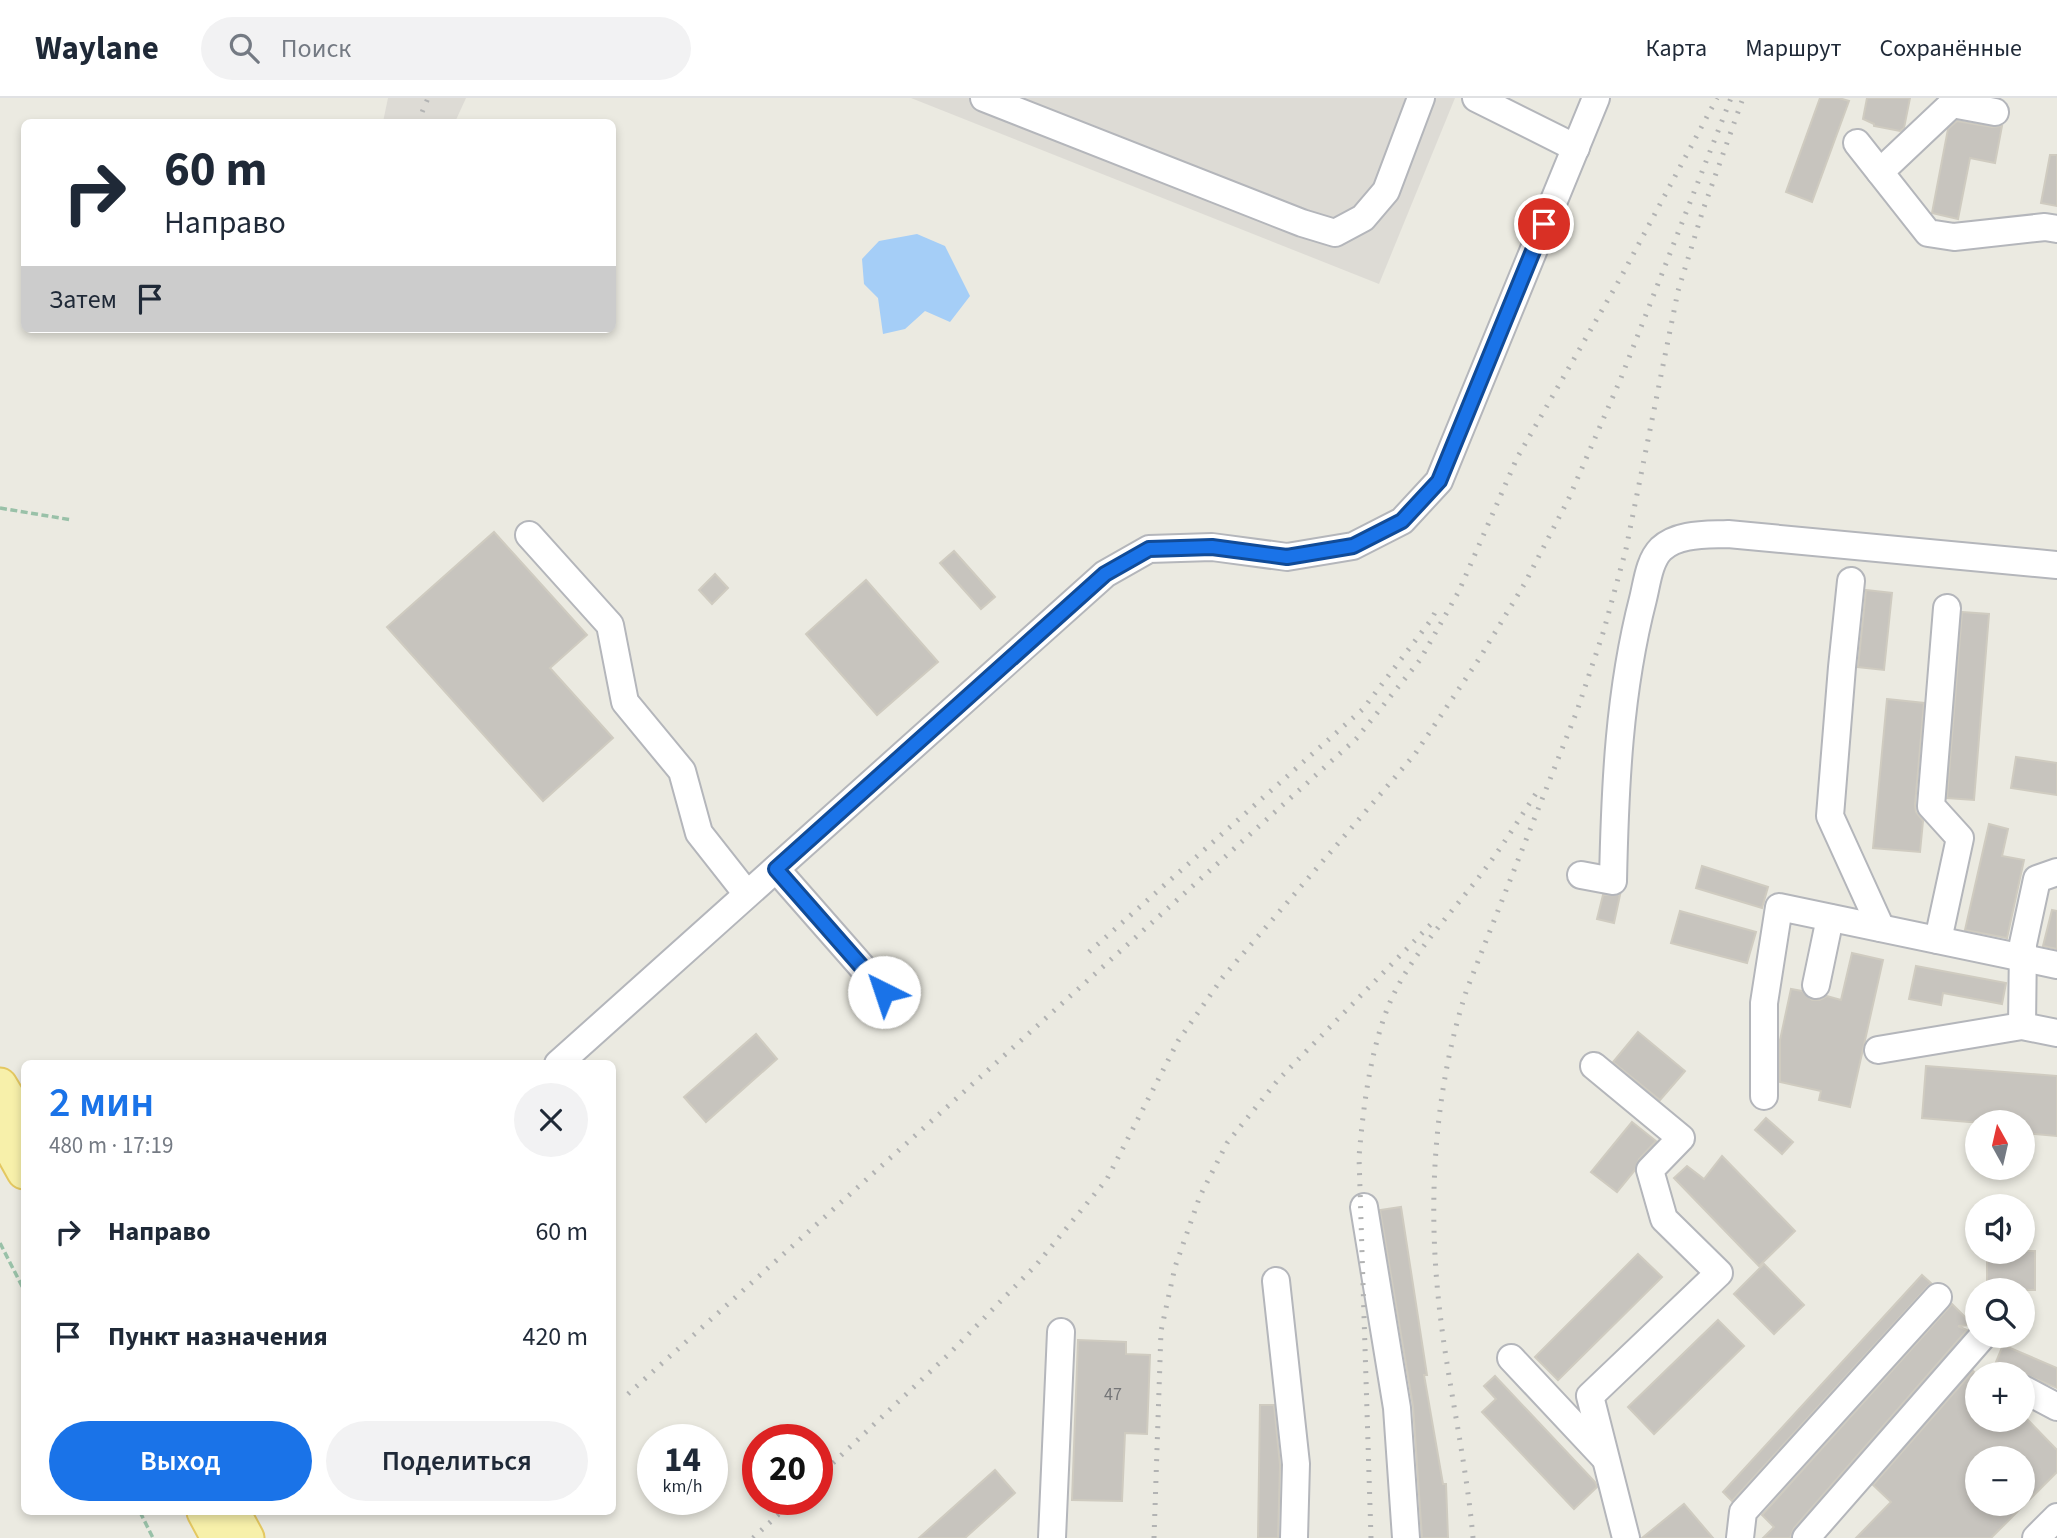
<!DOCTYPE html>
<html lang="ru">
<head>
<meta charset="utf-8">
<style>
  body { margin:0; font-family:"Source Sans 3",sans-serif; background:#f2f2f3; color:#1f2937; height:100vh; display:flex; flex-direction:column; font-size:26px; white-space:nowrap }
  * { box-sizing:border-box; margin:0 }
  p { font-size:23px; color:#747a83 }
  .icon { flex:none; width:38px; height:38px; fill:none; stroke:currentColor; stroke-width:2; stroke-linecap:round; stroke-linejoin:round }
  .map { position:relative; flex:1; overflow:hidden }
  .drawer { position:absolute; left:21px; top:962px; width:595px; height:455px; display:flex; flex-direction:column; background:#fff; border-radius:10px; box-shadow:0 4px 10px #0003 }
  .drawer>* { flex:none }
  .top-card { position:absolute; left:21px; top:21px; width:595px; height:214px; border-radius:10px; box-shadow:0 4px 10px #0003; background:#fff; color:#1f2937; overflow:hidden }
  .needle { width:46px; rotate:352deg }
  .fabs { position:absolute; left:1965px; top:1012px; display:grid; gap:14px }
  .fabs a { display:grid; place-items:center; width:70px; height:70px; border-radius:50%; background:#fff; box-shadow:0 4px 10px #0003; font-size:35px }
  .speed { position:absolute; left:637px; top:1326px; display:flex; gap:14px; font-size:35px; font-weight:700; text-align:center }
  .speed>* { display:grid; place-content:center; width:91px; height:91px; border-radius:50%; background:#fff; box-shadow:0 4px 10px #0003; line-height:1 }
  .speed small { font-size:18px; font-weight:400 }
  .speed .limit { border:10px solid #d22; background:#fff; color:#111 }
  .pin { position:absolute; display:grid; place-items:center; width:60px; height:60px; color:#fff; margin:-30px; border:4px solid #fff; border-radius:50%; box-shadow:0 2px 7px #0007 }
  .me { position:absolute; width:77px; margin:-38px; rotate:319deg; stroke-linejoin:round; filter:drop-shadow(0 0 5px #0008) }
  .turn { display:flex; align-items:center; gap:24px; height:147px; padding:0 28px; font-size:32px }
  .turn .icon { width:91px; height:91px; stroke-width:2.5 }
  .turn b { display:block; font-size:49px; line-height:60px }
  .then { display:flex; align-items:center; height:66px; padding:0 28px; background:#0003; gap:14px; font-size:26px }
  .round { display:grid; place-items:center; flex:none; width:74px; height:74px; border-radius:37px; background:#f2f2f3 }
  .overview { display:flex; align-items:center; justify-content:space-between; height:119px; padding:0 28px }
  h1 { font-size:42px; font-weight:600; line-height:52px; color:#1a73e8 }
  .action { display:flex; gap:14px; margin-top:auto; padding:14px 28px }
  .action a { flex:1; height:80px; border-radius:42px; background:#1a73e8; color:#fff; font-size:28px; font-weight:600; line-height:80px; text-align:center }
  .action a+a { background:#f2f2f3; color:#1f2937 }
  ul { padding:0; list-style:none }
  li { display:flex; align-items:center; gap:21px; height:105px; padding:0 28px }
  li div { flex:1 }
  li b { display:block; font-size:26px }
  li em { font-style:normal }
  header { display:flex; align-items:center; gap:42px; box-sizing:border-box; height:98px; padding:0 35px; background:#fff; border-bottom:2px solid #e0e1e3 }
  header strong { font-size:33px }
  nav { display:flex; gap:38px; margin-inline-start:auto; font-size:24px }
  .search { width:490px; height:63px; background:#f2f2f3; display:flex; align-items:center; gap:18px; box-sizing:border-box; padding:0 24px; border-radius:38px; color:#747a83; font-size:26px }
  .map>svg:first-child { display:block }
  .industrial { fill:#dddbd5 }
  .water { fill:#a5cef7 }
  .building { fill:#c7c4be; stroke:#cfcbc0; stroke-width:2; fill-rule:evenodd }
  .lines { fill:none; stroke-linecap:round; stroke-linejoin:round }
  .minor-casing { stroke:#b4b6bb; stroke-width:30 }
  .major-casing { stroke:#e4c861; stroke-width:37 }
  .path { stroke:#99c1a8; stroke-width:3.5; stroke-dasharray:7 3.5; stroke-linecap:butt }
  .minor { stroke:#fff; stroke-width:26 }
  .major { stroke:#f7f0aa; stroke-width:33 }
  .rail { stroke:#b2b3b3; stroke-width:5; stroke-dasharray:2 9; stroke-linecap:butt }
  .route-casing { stroke:#114b97; stroke-width:18 }
  .route { stroke:#1a73e8; stroke-width:12 }
  .labels { text-anchor:middle; dominant-baseline:central; stroke-width:5; stroke-linejoin:round; paint-order:stroke }
  .number-label { font-size:18px; fill:#757678 }
</style>
</head>
<body>
<header>
<strong>Waylane</strong>
<div class="search"><svg class="icon" aria-label="search" viewBox="0 0 24 24"><circle cx="10" cy="10" r="6"/><path d="M15 15l6 6"/></svg>Поиск</div>
<nav><a>Карта</a><a>Маршрут</a><a>Сохранённые</a></nav>
</header>
<div class="map">
<svg width="2057" height="1440" viewBox="0 0 2057 1440">
  <rect width="100%" height="100%" fill="#ebeae1"/>
  <g class="industrial">
    <polygon points="388,0 466,0 455,24 383,24"/>
    <polygon points="911,0 1455,0 1379,186"/>
  </g>
  <polygon class="water" points="917,136 945,148 970,198 950,224 925,213 905,231 883,236 878,200 864,186 862,161 879,143"/>
  <g class="building">
    <polygon points="1820,0 1839,0 1849,3 1812,104 1786,94"/>
    <polygon points="1867,0 1910,0 1904,30 1900,33 1874,28 1874,26 1863,21"/>
    <polygon points="1957,23 1992,29 2002,28 1995,65 1970,60 1958,121 1932,115 1948,31"/>
    <polygon points="2050,57 2057,57 2057,108 2041,105"/>
    <polygon points="494,434 587,537 550,570 613,640 543,703 387,529"/>
    <polygon points="954,453 995,499 981,511 940,465"/>
    <polygon points="715,476 728,490 712,506 699,492"/>
    <polygon points="866,482 938,564 877,617 806,536"/>
    <polygon points="1866,492 1892,495 1884,572 1858,569"/>
    <polygon points="1962,514 1989,516 1974,702 1947,700"/>
    <polygon points="1887,601 1924,605 1915,707 1916,714 1923,723 1920,754 1873,750"/>
    <polygon points="2016,659 2057,665 2057,697 2011,690"/>
    <polygon points="1989,726 2008,731 2002,758 2024,762 2007,840 1965,832"/>
    <polygon points="1702,768 1768,789 1762,810 1696,790"/>
    <polygon points="1603,797 1620,797 1614,825 1597,821"/>
    <polygon points="2052,812 2057,813 2057,851 2043,848"/>
    <polygon points="1680,813 1756,834 1747,865 1671,845"/>
    <polygon points="1852,855 1883,862 1850,1009 1819,1002 1821,993 1780,984 1780,942 1791,891 1802,893 1812,902 1820,902 1827,898 1841,902"/>
    <polygon points="1916,868 2006,885 2002,906 1943,895 1941,907 1909,901"/>
    <polygon points="1638,934 1685,973 1660,1002 1613,964"/>
    <polygon points="756,936 777,961 706,1024 684,999"/>
    <polygon points="1926,968 2057,978 2057,1038 2023,1035 2023,1024 1969,1024 1922,1020"/>
    <polygon points="1766,1020 1793,1044 1782,1056 1755,1032"/>
    <polygon points="1632,1024 1656,1043 1639,1061 1635,1072 1617,1094 1591,1074"/>
    <polygon points="1722,1058 1795,1133 1759,1168 1674,1080 1687,1068 1704,1081"/>
    <polygon points="1401,1109 1427,1277 1424,1277 1443,1386 1446,1386 1448,1440 1422,1440 1413,1308 1380,1112"/>
    <rect x="1987" y="1153" width="48" height="39"/>
    <polygon points="1638,1156 1662,1179 1558,1282 1535,1259"/>
    <polygon points="1764,1166 1804,1207 1774,1236 1734,1196"/>
    <polygon points="1922,1177 1931,1185 1732,1403 1723,1394"/>
    <polygon points="1952,1206 1973,1227 1958,1228 1967,1232 1794,1430 1790,1440 1763,1440 1774,1429 1762,1417"/>
    <polygon points="1718,1222 1744,1248 1654,1336 1628,1309"/>
    <polygon points="1078,1242 1126,1244 1126,1256 1150,1257 1147,1336 1125,1335 1122,1403 1072,1402"/>
    <polygon points="2003,1247 2057,1270 2057,1290 1996,1264"/>
    <path d="M1973 1273 1978 1278V1321H2027L2057 1352V1374L1991 1440H1856L1891 1404 1873 1387ZM1978 1360H2023V1405H1978Z"/>
    <polygon points="1495,1278 1595,1384 1597,1389 1574,1411 1482,1314 1496,1301 1484,1288"/>
    <polygon points="1260,1307 1274,1307 1280,1367 1278,1440 1258,1440"/>
    <polygon points="995,1372 1015,1395 965,1440 919,1440"/>
    <polygon points="1684,1406 1713,1440 1642,1440"/>
  </g>
  <g class="lines">
    <defs>
      <g id="minor">
        <polyline points="984,0 1302,125 1335,135 1363,120 1386,93 1421,0"/>
        <polyline points="1476,0 1576,50"/>
        <polyline points="1857,45 1928,135 1954,139 2045,129 2057,131"/>
        <polyline points="1880,74 1952,6 1995,14"/>
        <polyline points="529,437 610,527 625,604 682,673 699,735 747,796"/>
        <polyline points="1851,483 1842,569 1830,718 1881,830"/>
        <polyline points="776,771 884,894"/>
        <path d="M1581 777 1613 783C1615 688 1619 594 1643 501 1647 485 1649 463 1661 451 1678 435 1706 437 1728 436L2057 467"/>
        <polyline points="1938,842 1960,740 1931,708 1947,510"/>
        <polyline points="1816,887 1830,820"/>
        <polyline points="2022,928 2023,846 2037,781 2057,774"/>
        <polyline points="1878,952 2022,928 2057,935"/>
        <polyline points="558,966 1105,476 1149,451 1212,449 1287,459 1353,448 1402,423 1439,383 1596,0"/>
        <polyline points="1594,968 1681,1040 1650,1072 1664,1121 1719,1175 1590,1298 1626,1440"/>
        <polyline points="1764,998 1764,905 1779,809 2057,867"/>
        <polyline points="1364,1109 1397,1310 1406,1440"/>
        <polyline points="1276,1183 1296,1366 1294,1440"/>
        <polyline points="1511,1260 1603,1358"/>
        <polyline points="2023,1291 2057,1309"/>
        <polyline points="1052,1440 1061,1234"/>
        <polyline points="1740,1440 1743,1414 1938,1199"/>
        <polyline points="1806,1440 1981,1240"/>
        <polyline points="2036,1440 2057,1419"/>
      </g>
      <g id="major">
        <polyline points="0,987 24,1027"/>
        <polyline points="0,1031 24,1074"/>
        <polyline points="204,1414 218,1440"/>
        <polyline points="233,1414 247,1440"/>
      </g>
    </defs>
    <use href="#minor" class="minor-casing"/>
    <use href="#major" class="major-casing"/>
    <g class="path">
      <polyline points="0,410 72,422"/>
      <polyline points="0,1145 24,1192"/>
      <polyline points="140,1414 153,1440"/>
    </g>
    <use href="#minor" class="minor"/>
    <use href="#major" class="major"/>
    <g class="rail">
      <polyline points="418,24 428,0"/>
      <polyline points="1089,854 1363,611 1431,522 1438,509"/>
      <polyline points="628,1296 1356,641 1420,562 1459,493 1517,360 1621,179 1717,0"/>
      <polyline points="817,1380 949,1256 1037,1166 1107,1081 1178,943 1223,879 1415,656 1479,561 1525,485 1569,400 1621,280 1731,0"/>
      <polyline points="753,1440 794,1402"/>
      <polyline points="1154,1440 1161,1233 1175,1169 1200,1098 1227,1045 1278,982 1434,823"/>
      <path d="M1371 1440 1359 1059C1363 1012 1369 962 1385 917 1404 862 1451 817 1485 771 1504 746 1521 718 1539 691"/>
      <path d="M1473 1440C1466 1359 1446 1279 1438 1197 1428 1096 1435 988 1467 891L1577 613 1604 532 1626 451 1678 193 1703 112 1743 0"/>
    </g>
  </g>
  <g class="lines">
    <defs>
      <polyline id="route" points="884,894 776,771 1105,476 1149,451 1212,449 1287,459 1353,448 1402,423 1439,383 1544,126"/>
    </defs>
    <use href="#route" class="route-casing"/>
    <use href="#route" class="route"/>
  </g>
  <g class="labels">
    <g class="number-label">
      <text x="1113" y="1296">47</text>
    </g>
  </g>
</svg>
<div class="fabs">
<a><svg class="needle" viewBox="-14 -14 28 28"><path d="M0-13l5 13h-10z" fill="#e53935"/><path d="M0 13l5-13h-10z" fill="#747a83"/></svg></a>
<a><svg class="icon" aria-label="sound" viewBox="0 0 24 24"><path d="M4 9h4l5-4v14l-5-4H4zM17 9q2 3 0 6"/></svg></a>
<a><svg class="icon" aria-label="search" viewBox="0 0 24 24"><circle cx="10" cy="10" r="6"/><path d="M15 15l6 6"/></svg></a>
<a>+</a>
<a>−</a>
</div>
<div class="speed"><div>14<small>km/h</small></div><div class="limit">20</div></div>
<div class="pin" style="left:1544px;top:126px;background:#d93025"><svg class="icon" aria-label="arrive" viewBox="0 0 24 24"><path d="M6 21V4h12l-3 4 3 4H6"/></svg></div>
<svg class="me" style="left:884px;top:894px" viewBox="-20 -20 40 40"><circle r="19" fill="#fff"/><path d="M0-13L10 11 0 6-10 11z" fill="#1a73e8"/></svg>
<div class="top-card">
<div class="turn"><svg class="icon" aria-label="right" viewBox="0 0 24 24"><path d="M7 20v-9h11M14 6l5 5-5 5"/></svg><div><b>60 m</b>Направо</div></div>
<div class="then">Затем<svg class="icon" aria-label="arrive" viewBox="0 0 24 24"><path d="M6 21V4h12l-3 4 3 4H6"/></svg></div>
</div>
<section class="drawer">
<div class="overview"><div><h1>2 мин</h1><p>480 m · 17:19</p></div><a class="round"><svg class="icon" aria-label="close" viewBox="0 0 24 24"><path d="M6 6l12 12M18 6L6 18"/></svg></a></div>
<ul>
<li><svg class="icon" aria-label="right" viewBox="0 0 24 24"><path d="M7 20v-9h11M14 6l5 5-5 5"/></svg><div><b>Направо</b></div><em>60 m</em></li>
<li><svg class="icon" aria-label="arrive" viewBox="0 0 24 24"><path d="M6 21V4h12l-3 4 3 4H6"/></svg><div><b>Пункт назначения</b></div><em>420 m</em></li>
</ul>
<div class="action"><a>Выход</a><a>Поделиться</a></div>
</section>
</div>
</body>
</html>
